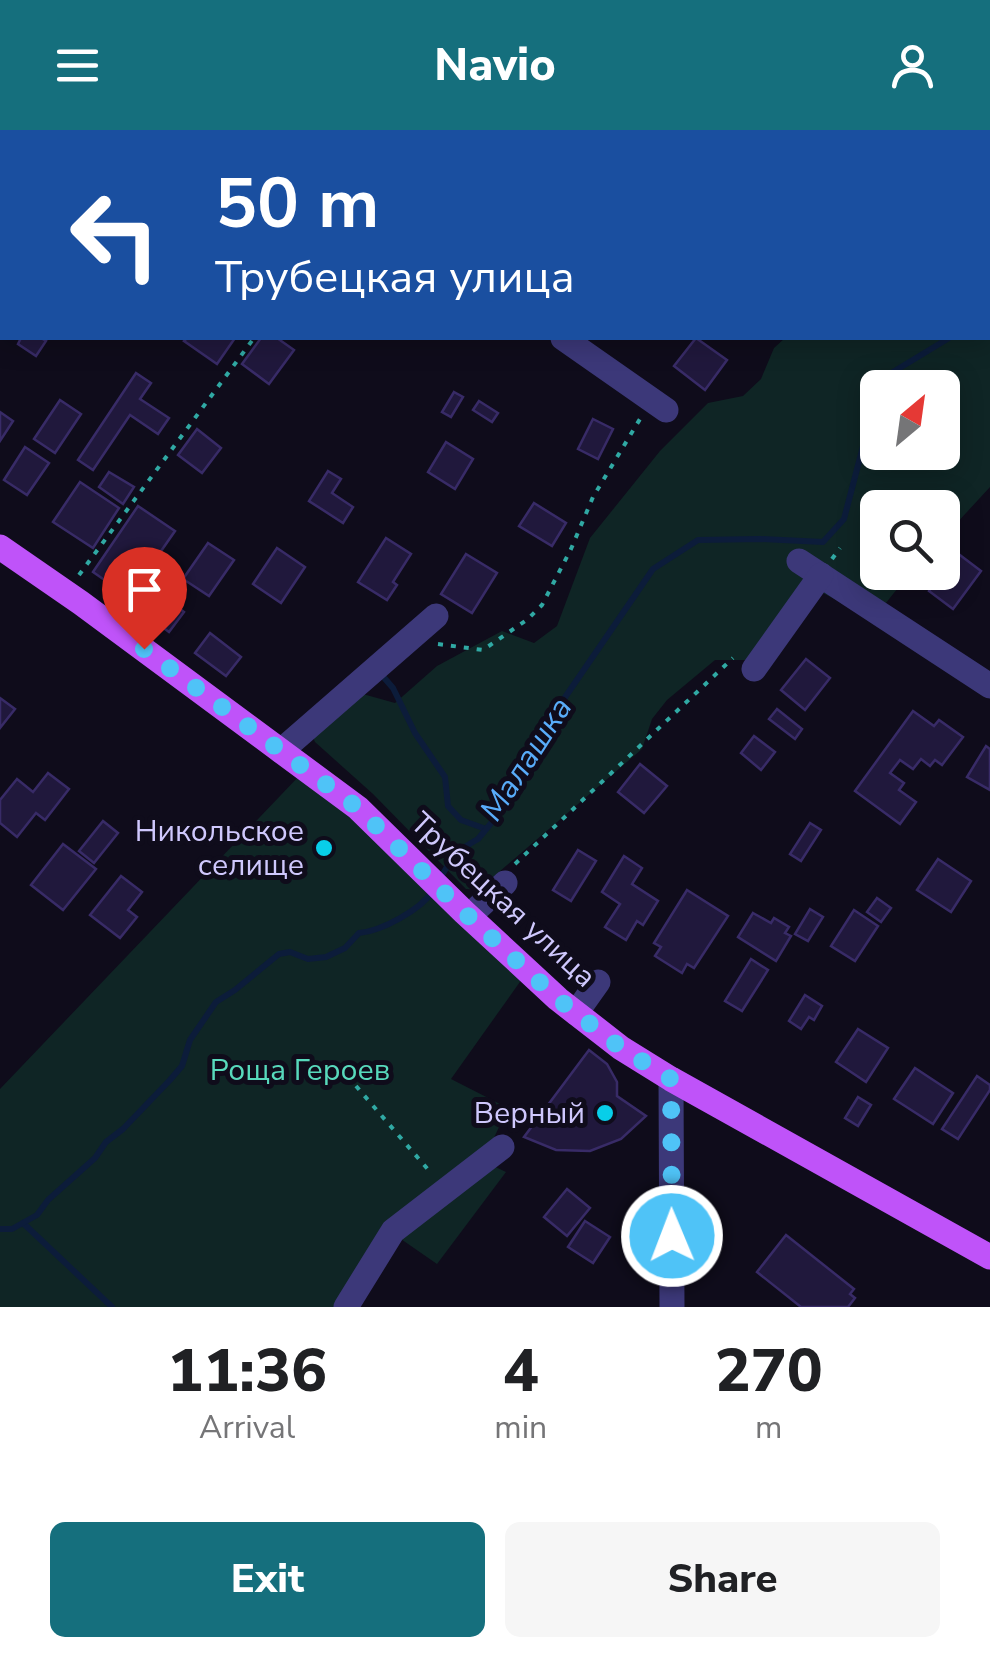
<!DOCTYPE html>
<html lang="en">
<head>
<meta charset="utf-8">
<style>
  body { margin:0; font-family:"Nunito Sans",sans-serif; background:#f6f6f6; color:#202124; height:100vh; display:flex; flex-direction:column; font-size:38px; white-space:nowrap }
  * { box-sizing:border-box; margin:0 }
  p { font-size:32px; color:#757577 }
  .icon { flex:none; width:55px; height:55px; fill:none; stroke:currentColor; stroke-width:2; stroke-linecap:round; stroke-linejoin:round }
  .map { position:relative; height:1177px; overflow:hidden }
  .sheet { display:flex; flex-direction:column; background:#fff; flex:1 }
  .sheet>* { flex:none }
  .banner { position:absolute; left:0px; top:0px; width:990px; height:210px; box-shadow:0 5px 25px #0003; background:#1a4fa0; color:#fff; overflow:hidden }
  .needle { width:65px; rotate:29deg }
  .fabs { position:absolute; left:860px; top:240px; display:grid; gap:20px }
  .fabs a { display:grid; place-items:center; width:100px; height:100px; border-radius:15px; background:#fff; box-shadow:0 5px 25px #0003; font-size:50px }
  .pin { position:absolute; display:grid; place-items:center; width:85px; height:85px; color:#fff; margin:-102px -42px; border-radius:50% 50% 50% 0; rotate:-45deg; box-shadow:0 0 10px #0007 }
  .pin .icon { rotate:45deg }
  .me { position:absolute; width:110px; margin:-55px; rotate:359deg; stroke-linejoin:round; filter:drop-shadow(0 0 8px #0008) }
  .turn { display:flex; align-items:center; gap:35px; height:210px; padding:0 50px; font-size:45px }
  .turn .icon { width:130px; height:130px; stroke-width:2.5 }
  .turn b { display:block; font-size:70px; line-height:85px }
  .eta { display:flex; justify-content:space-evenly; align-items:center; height:170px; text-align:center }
  .eta b { font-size:60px; font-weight:800; line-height:70px }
  .cta { display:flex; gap:20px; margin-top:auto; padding:20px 50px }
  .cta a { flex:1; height:115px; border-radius:15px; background:#156f7d; color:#fff; font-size:40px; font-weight:800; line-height:115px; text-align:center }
  .cta a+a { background:#f6f6f6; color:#202124 }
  header { display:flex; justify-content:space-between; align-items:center; height:130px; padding:0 50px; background:#156f7d; color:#fff; font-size:45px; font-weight:800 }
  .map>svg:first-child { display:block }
  .green { fill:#0f2525; fill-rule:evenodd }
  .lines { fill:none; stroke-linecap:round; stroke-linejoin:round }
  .stream { stroke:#0c1c3a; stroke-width:6 }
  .building { fill:#20183c; stroke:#382b67; stroke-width:2.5 }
  .path { stroke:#30a9a4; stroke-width:4; stroke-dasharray:5 8; stroke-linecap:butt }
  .minor { stroke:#3c3879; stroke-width:25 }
  .major { stroke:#bf53f9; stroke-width:25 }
  .route { stroke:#4fc3f7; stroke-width:18; stroke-dasharray:0 32.4 }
  .poi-dot { fill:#08cee9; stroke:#0f0c1b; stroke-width:4 }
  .labels { text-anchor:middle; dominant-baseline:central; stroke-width:10; stroke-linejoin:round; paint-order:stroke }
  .poi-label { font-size:30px; fill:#cfc8fd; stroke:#0f0c1b; text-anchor:end }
  .street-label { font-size:30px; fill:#cfc8fd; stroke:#0f0c1b }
  .park-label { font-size:30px; fill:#58d9bc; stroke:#0f0c1b }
  .water-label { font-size:32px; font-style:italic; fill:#59acfa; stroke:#0f0c1b }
</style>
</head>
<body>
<header><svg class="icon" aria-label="menu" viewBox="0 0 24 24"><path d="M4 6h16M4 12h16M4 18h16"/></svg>Navio<svg class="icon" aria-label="person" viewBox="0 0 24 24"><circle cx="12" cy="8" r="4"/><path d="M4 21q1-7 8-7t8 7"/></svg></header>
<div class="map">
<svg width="990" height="1177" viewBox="0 0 990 1177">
  <rect width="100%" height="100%" fill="#0f0c1b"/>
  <g class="green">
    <path d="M988 162H990V357L943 408 942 378H878V442L910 443 873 489 821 462 746 530H715L667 570 652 589 642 619 478 760 466 759 373 664 315 612 310 601 352 561 395 573 437 536 502 501 534 513 557 496 590 408 660 321 708 273 743 266 761 249 774 218 785 208H988ZM878 258H942V322H878Z"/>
    <polygon points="301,644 352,684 522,849 451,949 508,978 483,1031 506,1042 437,1134 398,1107 354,1177 0,1177 0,959"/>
  </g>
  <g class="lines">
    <g class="stream">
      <polyline points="988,190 990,189"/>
      <polyline points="886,258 893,242 949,208"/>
      <polyline points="380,543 393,558 415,603 445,647 448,676 461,690 486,699"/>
      <polyline points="439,750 456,722 478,709 497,686 511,652 533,614 653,439 698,410 760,409 823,412 844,389 868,297 878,276"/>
      <polyline points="23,1093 112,1177"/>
      <path d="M0 1099H12L37 1085 48 1070 95 1028 106 1012 123 999 170 950 182 936 190 910 216 872 235 860 279 824 290 822 308 829 326 827 345 818 359 803C382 801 420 780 433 761"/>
    </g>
  </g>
  <g class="building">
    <polygon points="21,208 41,208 46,211 36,226 18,214"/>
    <polygon points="187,208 235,208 217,234 184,211"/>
    <polygon points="261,208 277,208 294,220 269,254 242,234"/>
    <polygon points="696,208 727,230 705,260 674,236"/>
    <polygon points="136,243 151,253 140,269 169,288 158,304 130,285 93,340 78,330"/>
    <polygon points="454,262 463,267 451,287 442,282"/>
    <polygon points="60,270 81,284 55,323 34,309"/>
    <polygon points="479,271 498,283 492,292 473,280"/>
    <polygon points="0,282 13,291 0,311"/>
    <polygon points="593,289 613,299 598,329 578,319"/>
    <polygon points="197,299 221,318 202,343 178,325"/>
    <polygon points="446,312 473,329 455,359 428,342"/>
    <polygon points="25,317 49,333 27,365 4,350"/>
    <polygon points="328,341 341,349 332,363 353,377 343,393 309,371"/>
    <polygon points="109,342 134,357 123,374 99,357"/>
    <polygon points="80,352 119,378 93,418 53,392"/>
    <polygon points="534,373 566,393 552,416 519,396"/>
    <polygon points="138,376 175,401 129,467 93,442"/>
    <polygon points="386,408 411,424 393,452 397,455 387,470 358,452"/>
    <polygon points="208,413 234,430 209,466 183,449"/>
    <polygon points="948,416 981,441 953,479 929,461 946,437 942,435 942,423"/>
    <polygon points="277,418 305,437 281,473 253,454"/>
    <polygon points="466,424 497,443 472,483 441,464"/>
    <polygon points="154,459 184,482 169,502 138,479"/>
    <polygon points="210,503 241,527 226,546 195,523"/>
    <polygon points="806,529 830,548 805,580 781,560"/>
    <polygon points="0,568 15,579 0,598"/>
    <polygon points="777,579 802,599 795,609 769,589"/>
    <polygon points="913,581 934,596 939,590 963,607 942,635 935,630 930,636 921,629 913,639 900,630 890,643 904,653 899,660 916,672 900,694 855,661"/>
    <polygon points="754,606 775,622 761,640 741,623"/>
    <polygon points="986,616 990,619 990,660 967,647"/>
    <polygon points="640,634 667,656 644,683 618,662"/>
    <polygon points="48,643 69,659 45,690 36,683 17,707 0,693 0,670 17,649 33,662"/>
    <polygon points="103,691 118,703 94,733 79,721"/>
    <polygon points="810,693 821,700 801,731 790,724"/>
    <polygon points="63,714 96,739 63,780 31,755"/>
    <polygon points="578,720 596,731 571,771 553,760"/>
    <polygon points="624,726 642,738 632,754 658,771 643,795 637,791 626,810 605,797 620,774 602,762"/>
    <polygon points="938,729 971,751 951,782 917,760"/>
    <polygon points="121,746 142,762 128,780 137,787 120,808 90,785"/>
    <polygon points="687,760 728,786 694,838 687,834 682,843 655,826 661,817 654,813"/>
    <polygon points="877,768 891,778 881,792 867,782"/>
    <polygon points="810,779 823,787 808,811 795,804"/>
    <polygon points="854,780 878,796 855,831 831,816"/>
    <polygon points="753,783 771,793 774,788 789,797 785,803 791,806 776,831 738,807"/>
    <polygon points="751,829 768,840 742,881 725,871"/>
    <polygon points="805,865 822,876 814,890 809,887 801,899 789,891"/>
    <polygon points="858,899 888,918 866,952 836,932"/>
    <polygon points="589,920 607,934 617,952 617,966 646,986 621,1009 590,1021 556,1020 524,1007"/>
    <polygon points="915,938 953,963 933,994 894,969"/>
    <polygon points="977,946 990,955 990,960 958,1009 942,999"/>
    <polygon points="858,967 871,975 858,996 845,988"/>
    <polygon points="567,1059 590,1078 567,1106 544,1087"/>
    <polygon points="585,1091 610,1107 593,1133 568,1117"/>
    <polygon points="786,1105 854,1159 850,1164 855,1168 848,1177 801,1177 757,1142"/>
  </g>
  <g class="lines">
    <g class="path">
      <polyline points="988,29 990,35"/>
      <polyline points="832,429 840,418"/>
      <polyline points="79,445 254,208"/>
      <polyline points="438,514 483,520 528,489 542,475 571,419 593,367 640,289"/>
      <polyline points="515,734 733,528"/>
      <polyline points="356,956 431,1043"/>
    </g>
    <g class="minor">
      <polyline points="265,0 269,2"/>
      <polyline points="968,0 970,2"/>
      <polyline points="674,2 676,0"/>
      <polyline points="563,208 666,280"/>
      <polyline points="799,431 990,556"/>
      <polyline points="754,539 821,445"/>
      <polyline points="281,621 436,486"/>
      <polyline points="469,786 505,753"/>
      <polyline points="576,883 598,852"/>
      <polyline points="671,949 672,1177"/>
      <polyline points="346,1177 393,1101 502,1017"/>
    </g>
    <polyline class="major" points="0,417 81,473 358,678 464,782 558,869 621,918 671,949 990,1127"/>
  </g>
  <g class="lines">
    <polyline class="route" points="144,519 358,678 464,782 558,869 621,918 671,949 672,1106"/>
  </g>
  <g class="poi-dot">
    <circle cx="324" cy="718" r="10"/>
    <circle cx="605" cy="983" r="10"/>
  </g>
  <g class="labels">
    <g class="poi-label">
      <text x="304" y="701">Никольское<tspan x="304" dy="34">селище</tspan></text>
      <text x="585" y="983">Верный</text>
    </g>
    <g class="street-label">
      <text transform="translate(503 770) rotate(43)">Трубецкая улица</text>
    </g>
    <g class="park-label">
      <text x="300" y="940">Роща Героев</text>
    </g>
    <g class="water-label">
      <text transform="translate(526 629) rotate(-57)">Малашка</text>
    </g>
  </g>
</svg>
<div class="fabs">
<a><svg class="needle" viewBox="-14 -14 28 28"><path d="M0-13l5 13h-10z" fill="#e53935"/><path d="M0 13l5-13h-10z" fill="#757577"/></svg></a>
<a><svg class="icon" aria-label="search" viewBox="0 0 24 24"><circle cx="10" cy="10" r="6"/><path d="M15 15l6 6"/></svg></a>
</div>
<div class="pin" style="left:144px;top:519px;background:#d93025"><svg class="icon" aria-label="arrive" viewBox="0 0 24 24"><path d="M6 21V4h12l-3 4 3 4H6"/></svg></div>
<svg class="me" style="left:672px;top:1106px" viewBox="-20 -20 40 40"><circle r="17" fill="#4fc3f7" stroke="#fff" stroke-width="3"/><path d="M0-11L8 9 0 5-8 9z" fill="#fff"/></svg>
<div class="banner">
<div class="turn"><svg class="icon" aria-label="left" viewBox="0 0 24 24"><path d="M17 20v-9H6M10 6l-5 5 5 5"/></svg><div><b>50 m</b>Трубецкая улица</div></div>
</div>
</div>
<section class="sheet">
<div class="eta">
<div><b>11:36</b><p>Arrival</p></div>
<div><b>4</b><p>min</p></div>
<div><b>270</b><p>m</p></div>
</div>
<div class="cta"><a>Exit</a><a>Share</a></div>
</section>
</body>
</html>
